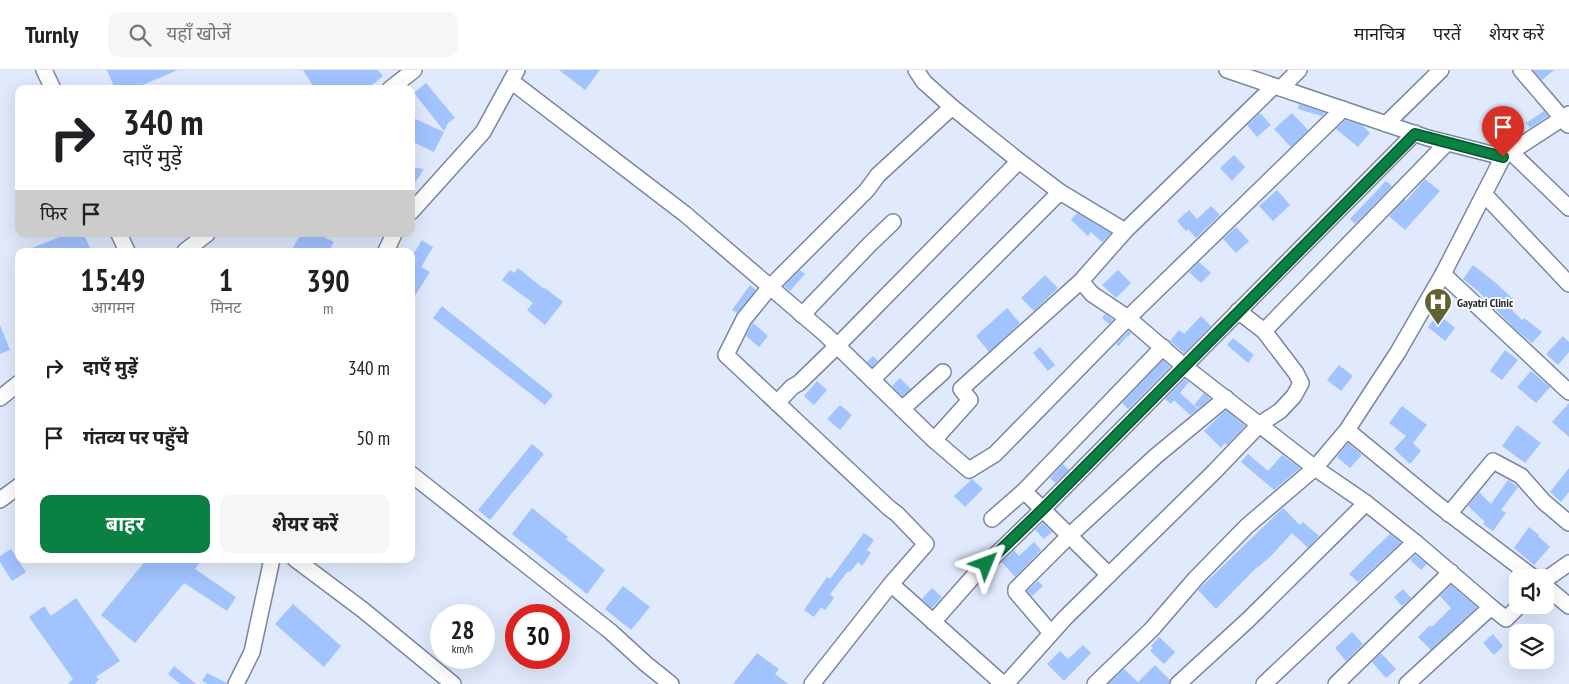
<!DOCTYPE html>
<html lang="hi">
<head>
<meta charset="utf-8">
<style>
  body { margin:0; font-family:"PT Sans Narrow","Noto Sans Devanagari",sans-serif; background:#f6f6f6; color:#202124; height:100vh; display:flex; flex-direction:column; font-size:19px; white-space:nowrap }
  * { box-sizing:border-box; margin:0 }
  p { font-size:16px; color:#757577 }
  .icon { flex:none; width:28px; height:28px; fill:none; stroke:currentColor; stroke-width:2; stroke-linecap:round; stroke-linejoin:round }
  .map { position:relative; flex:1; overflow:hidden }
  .side { position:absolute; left:15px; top:178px; width:400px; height:315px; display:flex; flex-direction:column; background:#fff; border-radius:10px; box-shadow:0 5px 20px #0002 }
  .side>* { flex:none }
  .banner { position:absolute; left:15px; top:15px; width:400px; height:152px; border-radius:10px; box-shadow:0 5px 20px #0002; background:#fff; color:#202124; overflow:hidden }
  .controls { position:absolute; left:1509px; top:499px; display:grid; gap:10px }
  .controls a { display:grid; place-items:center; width:45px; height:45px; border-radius:10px; background:#fff; box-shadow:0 5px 20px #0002; font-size:25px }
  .speed { position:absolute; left:430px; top:534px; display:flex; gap:10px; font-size:25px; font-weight:700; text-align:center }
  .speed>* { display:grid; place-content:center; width:65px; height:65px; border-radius:50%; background:#fff; box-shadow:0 5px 20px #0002; line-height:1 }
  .speed small { font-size:12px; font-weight:400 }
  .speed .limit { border:8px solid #d22; background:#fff; color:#111 }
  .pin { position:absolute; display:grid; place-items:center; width:42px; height:42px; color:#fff; margin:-51px -21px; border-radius:50% 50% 50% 0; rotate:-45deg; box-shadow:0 0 5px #0007 }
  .pin .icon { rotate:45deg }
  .me { position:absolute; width:55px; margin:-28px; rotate:46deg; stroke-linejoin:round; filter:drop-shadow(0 0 4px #0008) }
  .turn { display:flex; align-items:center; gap:18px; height:105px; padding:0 25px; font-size:22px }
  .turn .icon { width:65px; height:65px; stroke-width:2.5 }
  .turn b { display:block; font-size:35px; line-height:42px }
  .then { display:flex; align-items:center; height:48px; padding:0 25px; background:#0003; gap:10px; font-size:19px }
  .eta { display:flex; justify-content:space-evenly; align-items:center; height:85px; text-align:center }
  .eta b { font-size:30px; font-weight:700; line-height:35px }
  .primary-button { display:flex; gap:10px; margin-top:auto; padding:10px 25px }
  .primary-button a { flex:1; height:58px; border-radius:10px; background:#0b8043; color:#fff; font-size:20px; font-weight:700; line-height:58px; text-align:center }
  .primary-button a+a { background:#f6f6f6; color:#202124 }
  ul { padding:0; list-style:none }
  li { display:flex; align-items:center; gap:15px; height:70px; padding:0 25px }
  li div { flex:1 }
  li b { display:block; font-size:19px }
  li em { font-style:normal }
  header { display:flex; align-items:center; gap:30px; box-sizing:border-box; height:70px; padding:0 25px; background:#fff; border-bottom:1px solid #e0e0e0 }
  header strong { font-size:24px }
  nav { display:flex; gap:28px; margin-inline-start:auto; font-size:18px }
  .search { width:350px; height:45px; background:#f6f6f6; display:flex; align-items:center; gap:12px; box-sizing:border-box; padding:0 18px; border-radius:10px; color:#757577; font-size:19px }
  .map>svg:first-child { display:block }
  .building { fill:#a1c3fe }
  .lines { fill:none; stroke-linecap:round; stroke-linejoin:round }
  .minor-casing { stroke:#7887a2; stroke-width:18 }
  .minor { stroke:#fff; stroke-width:15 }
  .route-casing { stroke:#07532c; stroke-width:12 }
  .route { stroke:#0b8043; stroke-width:9 }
  .labels { text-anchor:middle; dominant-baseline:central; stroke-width:4; stroke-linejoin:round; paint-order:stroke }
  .poi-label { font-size:12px; font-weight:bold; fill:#1b212c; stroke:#fff; text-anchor:start }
</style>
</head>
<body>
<header>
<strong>Turnly</strong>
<div class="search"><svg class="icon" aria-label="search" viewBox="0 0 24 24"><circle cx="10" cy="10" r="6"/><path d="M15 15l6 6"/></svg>यहाँ खोजें</div>
<nav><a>मानचित्र</a><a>परतें</a><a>शेयर करें</a></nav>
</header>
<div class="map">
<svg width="1569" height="614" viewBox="0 0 1569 614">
  <rect width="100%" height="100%" fill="#e0eafc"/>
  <g class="building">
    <polygon points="107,0 178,0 133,19 115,19"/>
    <polygon points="303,0 378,0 383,6 367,19 315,19"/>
    <polygon points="559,0 600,0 585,20"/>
    <polygon points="1533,0 1554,0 1542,10"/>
    <polygon points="426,13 455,48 448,53 444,61 414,23"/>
    <polygon points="1299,34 1325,43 1322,46 1298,39"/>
    <polygon points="1544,41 1548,46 1530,58 1526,53"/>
    <polygon points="1260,43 1271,55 1257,67 1247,55"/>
    <polygon points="1292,43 1308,60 1291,77 1274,59"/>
    <polygon points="411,47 444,62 434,82 411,71"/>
    <polygon points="1345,50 1362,55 1370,63 1358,77 1336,59"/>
    <polygon points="1234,85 1245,97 1232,111 1220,98"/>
    <polygon points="411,97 424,99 411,119"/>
    <polygon points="1425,109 1440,121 1405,160 1389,146 1405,129 1406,131"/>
    <polygon points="1386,111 1392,116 1355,154 1350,149"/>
    <polygon points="1277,120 1290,135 1273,151 1259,136"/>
    <polygon points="1211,136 1220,145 1196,168 1188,159 1186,161 1177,151 1189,140 1197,149"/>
    <polygon points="1077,143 1111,163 1102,172 1091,162 1088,166 1071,150"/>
    <polygon points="1236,157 1249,171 1236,183 1223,169"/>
    <polygon points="67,164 84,164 91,181 24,181"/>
    <polygon points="301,164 318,164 334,172 329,181 291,181"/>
    <polygon points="422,170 433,177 421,197 430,202 411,232 411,188"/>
    <polygon points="1199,192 1211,203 1201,213 1189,202"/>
    <polygon points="1473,195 1496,213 1513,229 1507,235 1522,250 1524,248 1542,262 1532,273 1515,259 1479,222 1463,209"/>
    <polygon points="518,198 544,219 545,218 563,232 545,255 527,240 533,233 502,210 510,200 514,203"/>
    <polygon points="800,200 805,204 790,221 784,216"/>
    <polygon points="1118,200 1131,213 1116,228 1102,215"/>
    <polygon points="1045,205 1058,218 1034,241 1021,228"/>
    <polygon points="750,215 756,220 737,243 732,240"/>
    <polygon points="442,236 553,325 545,335 433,248"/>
    <polygon points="1007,238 1020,253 989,282 976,266"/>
    <polygon points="1105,244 1113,250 1109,254 1102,248"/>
    <polygon points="1438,244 1455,258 1445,271 1428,257"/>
    <polygon points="1201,246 1211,256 1184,283 1170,271 1179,260 1184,264"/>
    <polygon points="753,253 768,266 759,277 746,266"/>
    <polygon points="0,255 10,280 0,284"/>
    <polygon points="1129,261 1131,263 1128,267 1127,266 1119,276 1116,274"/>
    <polygon points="1563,266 1569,272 1569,282 1558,295 1546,284"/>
    <polygon points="1233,268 1254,285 1248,293 1227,275"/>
    <polygon points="1040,277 1055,295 1048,301 1033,283"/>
    <polygon points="1505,280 1518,290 1502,310 1490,301"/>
    <polygon points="873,286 878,291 872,297 867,292"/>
    <polygon points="1163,290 1170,297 1128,339 1122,333"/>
    <polygon points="1339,295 1353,306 1341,321 1327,310"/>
    <polygon points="1531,301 1550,317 1536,333 1517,317"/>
    <polygon points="900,308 911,319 902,326 892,316"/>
    <polygon points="1185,309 1189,312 1180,323 1198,339 1190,345 1174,330 1171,334 1165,329"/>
    <polygon points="817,311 827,320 814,335 804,326"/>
    <polygon points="1204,323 1210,329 1199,338 1194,335"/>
    <polygon points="1569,333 1569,367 1552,352"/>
    <polygon points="840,335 852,345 840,360 827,349"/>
    <polygon points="1402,336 1427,355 1413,373 1421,381 1410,394 1394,379 1406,366 1389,353"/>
    <polygon points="1226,340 1245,356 1227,375 1225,373 1221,378 1204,361"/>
    <polygon points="1517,355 1541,373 1525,393 1502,376"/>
    <polygon points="1348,373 1362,385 1350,398 1337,387"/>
    <polygon points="532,374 544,384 490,450 478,440"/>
    <polygon points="1248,384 1268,401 1282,385 1300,398 1274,420 1241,392"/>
    <polygon points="1063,394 1069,400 1055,413 1050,408"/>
    <polygon points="1569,398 1569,422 1561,432 1550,422"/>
    <polygon points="972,409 983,419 965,437 954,426"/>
    <polygon points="1508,410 1518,417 1501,440 1506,443 1493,461 1483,454 1485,452 1468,436 1479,422 1491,434"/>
    <polygon points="532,438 568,467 566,469 605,500 587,524 512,464"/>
    <polygon points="1283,438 1300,455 1303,452 1319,466 1308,478 1292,463 1270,487 1257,498 1257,497 1216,539 1198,520"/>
    <polygon points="1043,453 1052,462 1044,469 1035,460"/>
    <polygon points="1529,457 1539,465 1538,466 1550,477 1534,495 1514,478"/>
    <polygon points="864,463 874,470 867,480 871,483 862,496 858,492 850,502 848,501 830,524 834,528 825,540 821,537 814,547 804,540 827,507 830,509"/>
    <polygon points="1390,464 1401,473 1358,512 1349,504 1372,481"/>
    <polygon points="1034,472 1041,480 1015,507 1002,492 1014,480 1019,486"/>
    <polygon points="11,479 26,502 12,511 0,492 0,486"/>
    <polygon points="1415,485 1427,494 1421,500 1410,490"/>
    <polygon points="147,489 194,489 199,493 195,499 236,527 227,541 184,513 135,573 101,545"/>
    <polygon points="1038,511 1043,516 1032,526 1027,521"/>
    <polygon points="1451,515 1477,537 1431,580 1418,567 1430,555 1432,557 1451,538 1440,526"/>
    <polygon points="623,516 650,537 631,560 605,539"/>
    <polygon points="932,518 942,527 932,538 922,529"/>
    <polygon points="1403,519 1411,528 1402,536 1394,527"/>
    <polygon points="76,528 120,591 96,607 99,609 95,614 68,614 73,609 29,547 44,536 51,546"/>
    <polygon points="293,534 341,576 324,597 275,554"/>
    <polygon points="1352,562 1363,574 1346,591 1335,578"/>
    <polygon points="1493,564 1503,576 1494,585 1483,573"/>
    <polygon points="1159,567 1175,582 1164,594 1150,581 1153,578 1151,576"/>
    <polygon points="1083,575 1091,583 1064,611 1047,594 1060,581 1068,589"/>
    <polygon points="757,583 779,599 775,604 788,614 733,614"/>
    <polygon points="1381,583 1396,599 1386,608 1372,592"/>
    <polygon points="1155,595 1170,610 1169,614 1108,614 1124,599 1138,612"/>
    <polygon points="174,596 196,614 180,614 168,604"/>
    <polygon points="207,603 227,613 227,614 208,614 202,611"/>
  </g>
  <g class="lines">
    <defs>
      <g id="minor">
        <polyline points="44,0 53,19"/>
        <polyline points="916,0 924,12 952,37 1019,91 1060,122 1125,161"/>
        <polyline points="1227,0 1428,68 1503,87 1569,44"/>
        <polyline points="1521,0 1568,55"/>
        <polyline points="511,11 685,144 825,264 934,370 970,330 961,319 1081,211 1125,161 1274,16"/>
        <polyline points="1281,18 1299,0"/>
        <polyline points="390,19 414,0"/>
        <polyline points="1386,54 1441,0"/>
        <polyline points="1511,82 1569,138"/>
        <polyline points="1484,124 1569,214"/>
        <polyline points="411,142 483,62 517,0"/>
        <polyline points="119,164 127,181"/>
        <polyline points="185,181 207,164"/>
        <polyline points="386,181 394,164"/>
        <polyline points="1443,204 1569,322"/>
        <polyline points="1081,211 1092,224 1128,248 1185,297 1315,398 1366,433 1415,472 1491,537"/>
        <polyline points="802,245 870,174 893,152"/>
        <polyline points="1264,261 1447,73"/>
        <polyline points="872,310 1060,122"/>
        <polyline points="0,328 19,313"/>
        <polyline points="777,333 792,317 799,313 837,276 1019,91"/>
        <polyline points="902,339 943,302"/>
        <polyline points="1347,360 1438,435 1534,508"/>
        <polyline points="934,370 969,400 995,384 1128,248 1343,39"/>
        <polyline points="411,404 611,562 646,594 671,614"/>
        <polyline points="1024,421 1109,505"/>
        <polyline points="0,430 19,416"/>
        <polyline points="1449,444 1493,391 1521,406 1544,432 1569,453"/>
        <polyline points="992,449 1024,421 1163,277"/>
        <polyline points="295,489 363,540 453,614"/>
        <polyline points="1545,510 1569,493"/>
        <polyline points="891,514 1003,614"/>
        <polyline points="1545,516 1569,536"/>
        <polyline points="933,552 972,508 1043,439 1415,63"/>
        <polyline points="1051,563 1016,522 1016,519 1070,465 1156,386 1226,328"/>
        <polyline points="236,614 252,582 272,489"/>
        <polyline points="812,614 891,514 926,474 897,444 889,438 726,285 744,249 770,217 867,120 878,105 952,37"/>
        <polyline points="1006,614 1065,548 1214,402 1260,354 1280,341 1294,326 1301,313 1296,303 1264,261 1238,241"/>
        <polyline points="1095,614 1152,559 1196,508 1247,456 1315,398 1347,360 1398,282 1443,204 1503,87"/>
        <polyline points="1178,614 1248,550 1366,433"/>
        <polyline points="1264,614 1415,472"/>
        <polyline points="1336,614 1451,502"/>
        <polyline points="1407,614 1491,537 1506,549 1520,535"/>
      </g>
    </defs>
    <use href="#minor" class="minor-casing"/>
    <use href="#minor" class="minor"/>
  </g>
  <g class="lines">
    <defs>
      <polyline id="route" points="986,494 1043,439 1415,64 1503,87"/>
    </defs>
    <use href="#route" class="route-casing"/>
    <use href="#route" class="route"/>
  </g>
  <defs>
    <symbol id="hospital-pin" viewBox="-11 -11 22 30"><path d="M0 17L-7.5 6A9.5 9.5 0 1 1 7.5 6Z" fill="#606230" stroke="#fff"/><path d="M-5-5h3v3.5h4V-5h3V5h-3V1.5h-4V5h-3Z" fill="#fff"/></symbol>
  </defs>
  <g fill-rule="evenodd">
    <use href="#hospital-pin" x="1422" y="216" width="32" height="43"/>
  </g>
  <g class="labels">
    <g class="poi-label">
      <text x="1457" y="232">Gayatri Clinic</text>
    </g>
  </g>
</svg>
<div class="controls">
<a><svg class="icon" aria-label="sound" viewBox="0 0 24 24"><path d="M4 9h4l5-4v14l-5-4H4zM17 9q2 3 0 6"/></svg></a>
<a><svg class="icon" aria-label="layers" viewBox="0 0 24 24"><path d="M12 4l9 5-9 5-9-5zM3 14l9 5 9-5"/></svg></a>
</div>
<div class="speed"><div>28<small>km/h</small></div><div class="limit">30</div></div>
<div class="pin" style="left:1503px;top:87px;background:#d93025"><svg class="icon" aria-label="arrive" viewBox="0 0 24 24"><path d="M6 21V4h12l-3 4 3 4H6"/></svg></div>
<svg class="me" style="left:986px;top:494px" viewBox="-20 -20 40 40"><path d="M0-17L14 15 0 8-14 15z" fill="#0b8043" stroke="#fff" stroke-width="4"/></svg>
<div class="banner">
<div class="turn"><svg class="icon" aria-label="right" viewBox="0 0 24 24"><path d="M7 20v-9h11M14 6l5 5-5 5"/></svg><div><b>340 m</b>दाएँ मुड़ें</div></div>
<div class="then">फिर<svg class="icon" aria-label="arrive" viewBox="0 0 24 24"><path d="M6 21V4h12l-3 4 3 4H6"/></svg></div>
</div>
<section class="side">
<div class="eta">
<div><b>15:49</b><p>आगमन</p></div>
<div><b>1</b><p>मिनट</p></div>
<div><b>390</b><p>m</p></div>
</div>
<ul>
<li><svg class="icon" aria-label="right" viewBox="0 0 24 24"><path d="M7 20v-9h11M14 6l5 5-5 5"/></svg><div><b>दाएँ मुड़ें</b></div><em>340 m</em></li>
<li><svg class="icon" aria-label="arrive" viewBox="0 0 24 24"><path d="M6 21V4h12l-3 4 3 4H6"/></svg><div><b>गंतव्य पर पहुँचे</b></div><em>50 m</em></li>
</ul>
<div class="primary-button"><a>बाहर</a><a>शेयर करें</a></div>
</section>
</div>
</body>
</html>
